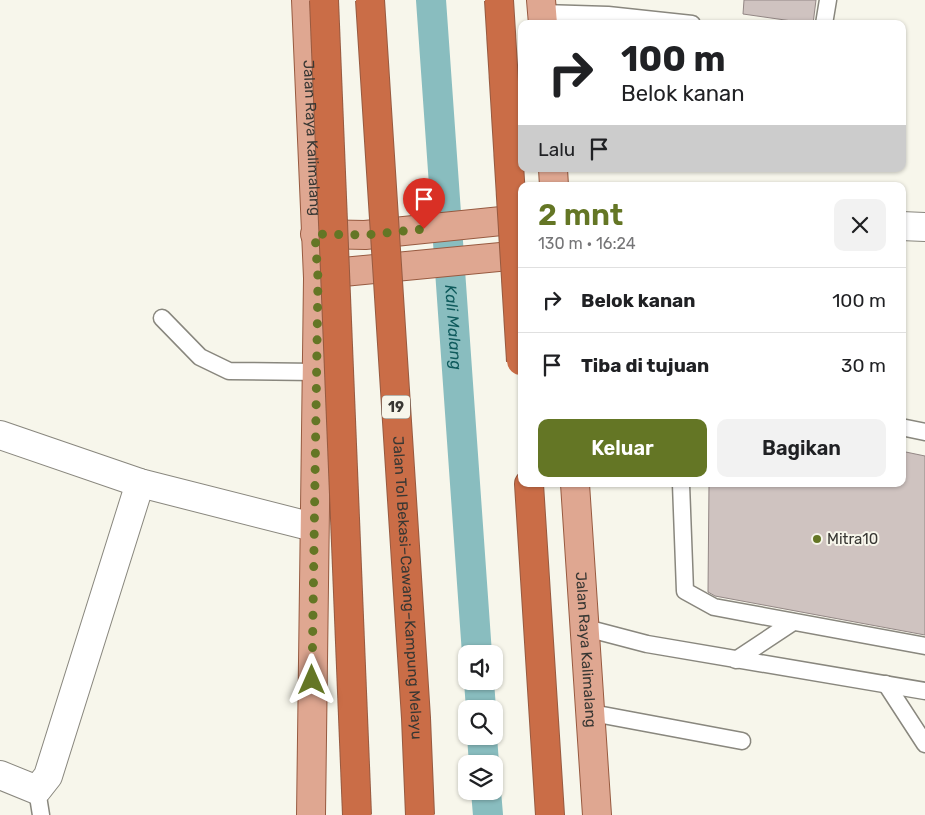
<!DOCTYPE html>
<html lang="id">
<head>
<meta charset="utf-8">
<style>
  body { margin:0; font-family:Rubik,sans-serif; background:#f2f2f2; color:#202124; height:100vh; display:flex; flex-direction:column; font-size:19px; white-space:nowrap }
  * { box-sizing:border-box; margin:0 }
  p { font-size:16px; color:#757577 }
  .icon { flex:none; width:28px; height:28px; fill:none; stroke:currentColor; stroke-width:2; stroke-linecap:round; stroke-linejoin:round }
  .map { position:relative; flex:1; overflow:hidden }
  .drawer { position:absolute; left:518px; top:182px; width:388px; height:305px; display:flex; flex-direction:column; background:#fff; border-radius:10px; box-shadow:0 1px 4px #0004 }
  .drawer>* { flex:none }
  .banner { position:absolute; left:518px; top:20px; width:388px; height:152px; border-radius:10px; box-shadow:0 1px 4px #0004; background:#fff; color:#202124; overflow:hidden }
  .tools { position:absolute; left:458px; top:645px; display:grid; gap:10px }
  .tools a { display:grid; place-items:center; width:45px; height:45px; border-radius:10px; background:#fff; box-shadow:0 1px 4px #0004; font-size:25px }
  .pin { position:absolute; display:grid; place-items:center; width:42px; height:42px; color:#fff; margin:-51px -21px; border-radius:50% 50% 50% 0; rotate:-45deg; box-shadow:0 0 5px #0007 }
  .pin .icon { rotate:45deg }
  .me { position:absolute; width:55px; margin:-28px; rotate:0deg; stroke-linejoin:round; filter:drop-shadow(0 0 4px #0008) }
  .turn { display:flex; align-items:center; gap:18px; height:105px; padding:0 20px; font-size:22px }
  .turn .icon { width:65px; height:65px; stroke-width:2.5 }
  .turn b { display:block; font-size:35px; line-height:42px }
  .then { display:flex; align-items:center; height:48px; padding:0 20px; background:#0003; gap:10px; font-size:19px }
  .round { display:grid; place-items:center; flex:none; width:52px; height:52px; border-radius:10px; background:#f2f2f2 }
  .summary { display:flex; align-items:center; justify-content:space-between; height:85px; padding:0 20px }
  h1 { font-size:30px; font-weight:600; line-height:38px; color:#647625 }
  .cta { display:flex; gap:10px; margin-top:auto; padding:10px 20px }
  .cta a { flex:1; height:58px; border-radius:10px; background:#647625; color:#fff; font-size:20px; font-weight:600; line-height:58px; text-align:center }
  .cta a+a { background:#f2f2f2; color:#202124 }
  ul { padding:0; list-style:none }
  li { display:flex; align-items:center; gap:15px; height:65px; padding:0 20px; border-top:1px solid #e0e0e0 }
  li div { flex:1 }
  li b { display:block; font-size:19px }
  li em { font-style:normal }
  .map>svg:first-child { display:block }
  .lines { fill:none; stroke-linecap:round; stroke-linejoin:round }
  .canal { stroke:#89bdbf; stroke-width:30 }
  .building { fill:#cfc3c0; stroke:#938785 }
  .lane-casing { stroke:#89877e; stroke-width:19 }
  .street-casing { stroke:#89877e; stroke-width:30 }
  .primary-casing { stroke:#975a40; stroke-width:30 }
  .highway-casing { stroke:#975a40; stroke-width:30 }
  .lane { stroke:#fff; stroke-width:16 }
  .street { stroke:#fff; stroke-width:28 }
  .primary { stroke:#dfa791; stroke-width:28 }
  .highway { stroke:#ca6d47; stroke-width:28 }
  .highway-bridge-casing { stroke:#975a40; stroke-width:30; stroke-linecap:butt }
  .highway-bridge { stroke:#ca6d47; stroke-width:28 }
  .route { stroke:#647625; stroke-width:9; stroke-dasharray:0 16.2 }
  .poi-dot { fill:#647625; stroke:#f7f6eb; stroke-width:2 }
  .labels { text-anchor:middle; dominant-baseline:central; stroke-width:4; stroke-linejoin:round; paint-order:stroke }
  .shield { fill:#f7f6eb; stroke:#71706a; stroke-width:1 }
  .shield-label { font-size:14px; font-weight:bold; fill:#383733 }
  .street-label { font-size:15px; fill:#383733; stroke:#f7f6eb }
  .poi-label { font-size:15px; fill:#383733; stroke:#f7f6eb; text-anchor:start }
  .water-label { font-size:16px; font-style:italic; fill:#0e5a5c; stroke:#f7f6eb }
</style>
</head>
<body>
<div class="map">
<svg width="925" height="815" viewBox="0 0 925 815">
  <rect width="100%" height="100%" fill="#f7f6eb"/>
  <g class="lines">
    <g class="canal">
      <path id="s1" d="M431 0 477 654"/>
      <polyline points="479,681 481,709"/>
      <polyline points="482,736 484,764"/>
      <polyline points="486,791 488,815"/>
    </g>
  </g>
  <g class="building">
    <polygon points="744,0 816,0 813,24 743,14"/>
    <polygon points="901,451 925,456 925,635 715,596 708,592 709,484 901,484"/>
  </g>
  <g class="lines">
    <defs>
      <g id="lane">
        <polyline points="542,13 608,15 692,24"/>
        <polyline points="824,24 828,0"/>
        <polyline points="162,318 200,357 229,371 317,372"/>
        <polyline points="901,427 925,432"/>
        <polyline points="681,484 685,591 714,607 925,646"/>
        <polyline points="586,628 647,644 925,691"/>
        <polyline points="736,660 793,622"/>
        <polyline points="886,684 925,744"/>
        <polyline points="592,713 742,741"/>
        <polyline points="37,790 41,815"/>
      </g>
      <g id="street">
        <polyline points="901,226 925,227"/>
        <polyline points="0,435 140,483 313,527"/>
        <polyline points="0,775 37,790 48,776 140,483"/>
      </g>
      <g id="primary">
        <path id="s2" d="M306 0 318 278 311 815"/>
        <polyline points="541,0 543,24"/>
        <polyline points="553,169 554,186"/>
        <polyline points="315,234 365,235 521,219"/>
        <polyline points="318,278 343,272 521,255"/>
        <path id="s3" d="M575 484 597 815"/>
      </g>
      <polyline id="highway" points="529,484 550,815"/>
    </defs>
    <use href="#lane" class="lane-casing"/>
    <use href="#street" class="street-casing"/>
    <use href="#primary" class="primary-casing"/>
    <use href="#highway" class="highway-casing"/>
    <use href="#lane" class="lane"/>
    <use href="#street" class="street"/>
    <use href="#primary" class="primary"/>
    <use href="#highway" class="highway"/>
    <defs>
      <g id="highway-bridge">
        <polyline points="324,0 357,815"/>
        <path id="s4" d="M370 0 416 718 420 815"/>
        <polyline points="499,0 521,361"/>
      </g>
    </defs>
    <use href="#highway-bridge" class="highway-bridge-casing"/>
    <use href="#highway-bridge" class="highway-bridge"/>
  </g>
  <g class="lines">
    <polyline class="route" points="312,680 318,278 315,234 365,235 424,229"/>
  </g>
  <circle class="poi-dot" cx="817" cy="539" r="5"/>
  <g class="labels">
    <rect class="shield" x="382" y="395.5" width="28" height="23" rx="4"/>
    <g class="shield-label">
      <text x="396" y="407">19</text>
    </g>
    <g class="street-label">
      <text stroke="none"><textPath href="#s2" startOffset="138">Jalan Raya Kalimalang</textPath></text>
      <text stroke="none"><textPath href="#s4" startOffset="589">Jalan Tol Bekasi–Cawang–Kampung Melayu</textPath></text>
      <text stroke="none"><textPath href="#s3" startOffset="166">Jalan Raya Kalimalang</textPath></text>
    </g>
    <g class="poi-label">
      <text x="827" y="539">Mitra10</text>
    </g>
    <g class="water-label">
      <text stroke="none"><textPath href="#s1" startOffset="328">Kali Malang</textPath></text>
    </g>
  </g>
</svg>
<div class="tools">
<a><svg class="icon" aria-label="sound" viewBox="0 0 24 24"><path d="M4 9h4l5-4v14l-5-4H4zM17 9q2 3 0 6"/></svg></a>
<a><svg class="icon" aria-label="search" viewBox="0 0 24 24"><circle cx="10" cy="10" r="6"/><path d="M15 15l6 6"/></svg></a>
<a><svg class="icon" aria-label="layers" viewBox="0 0 24 24"><path d="M12 4l9 5-9 5-9-5zM3 14l9 5 9-5"/></svg></a>
</div>
<div class="pin" style="left:424px;top:229px;background:#d93025"><svg class="icon" aria-label="arrive" viewBox="0 0 24 24"><path d="M6 21V4h12l-3 4 3 4H6"/></svg></div>
<svg class="me" style="left:312px;top:680px" viewBox="-20 -20 40 40"><path d="M0-17L14 15 0 8-14 15z" fill="#647625" stroke="#fff" stroke-width="4"/></svg>
<div class="banner">
<div class="turn"><svg class="icon" aria-label="right" viewBox="0 0 24 24"><path d="M7 20v-9h11M14 6l5 5-5 5"/></svg><div><b>100 m</b>Belok kanan</div></div>
<div class="then">Lalu<svg class="icon" aria-label="arrive" viewBox="0 0 24 24"><path d="M6 21V4h12l-3 4 3 4H6"/></svg></div>
</div>
<section class="drawer">
<div class="summary"><div><h1>2 mnt</h1><p>130 m · 16:24</p></div><a class="round"><svg class="icon" aria-label="close" viewBox="0 0 24 24"><path d="M6 6l12 12M18 6L6 18"/></svg></a></div>
<ul>
<li><svg class="icon" aria-label="right" viewBox="0 0 24 24"><path d="M7 20v-9h11M14 6l5 5-5 5"/></svg><div><b>Belok kanan</b></div><em>100 m</em></li>
<li><svg class="icon" aria-label="arrive" viewBox="0 0 24 24"><path d="M6 21V4h12l-3 4 3 4H6"/></svg><div><b>Tiba di tujuan</b></div><em>30 m</em></li>
</ul>
<div class="cta"><a>Keluar</a><a>Bagikan</a></div>
</section>
</div>
</body>
</html>
